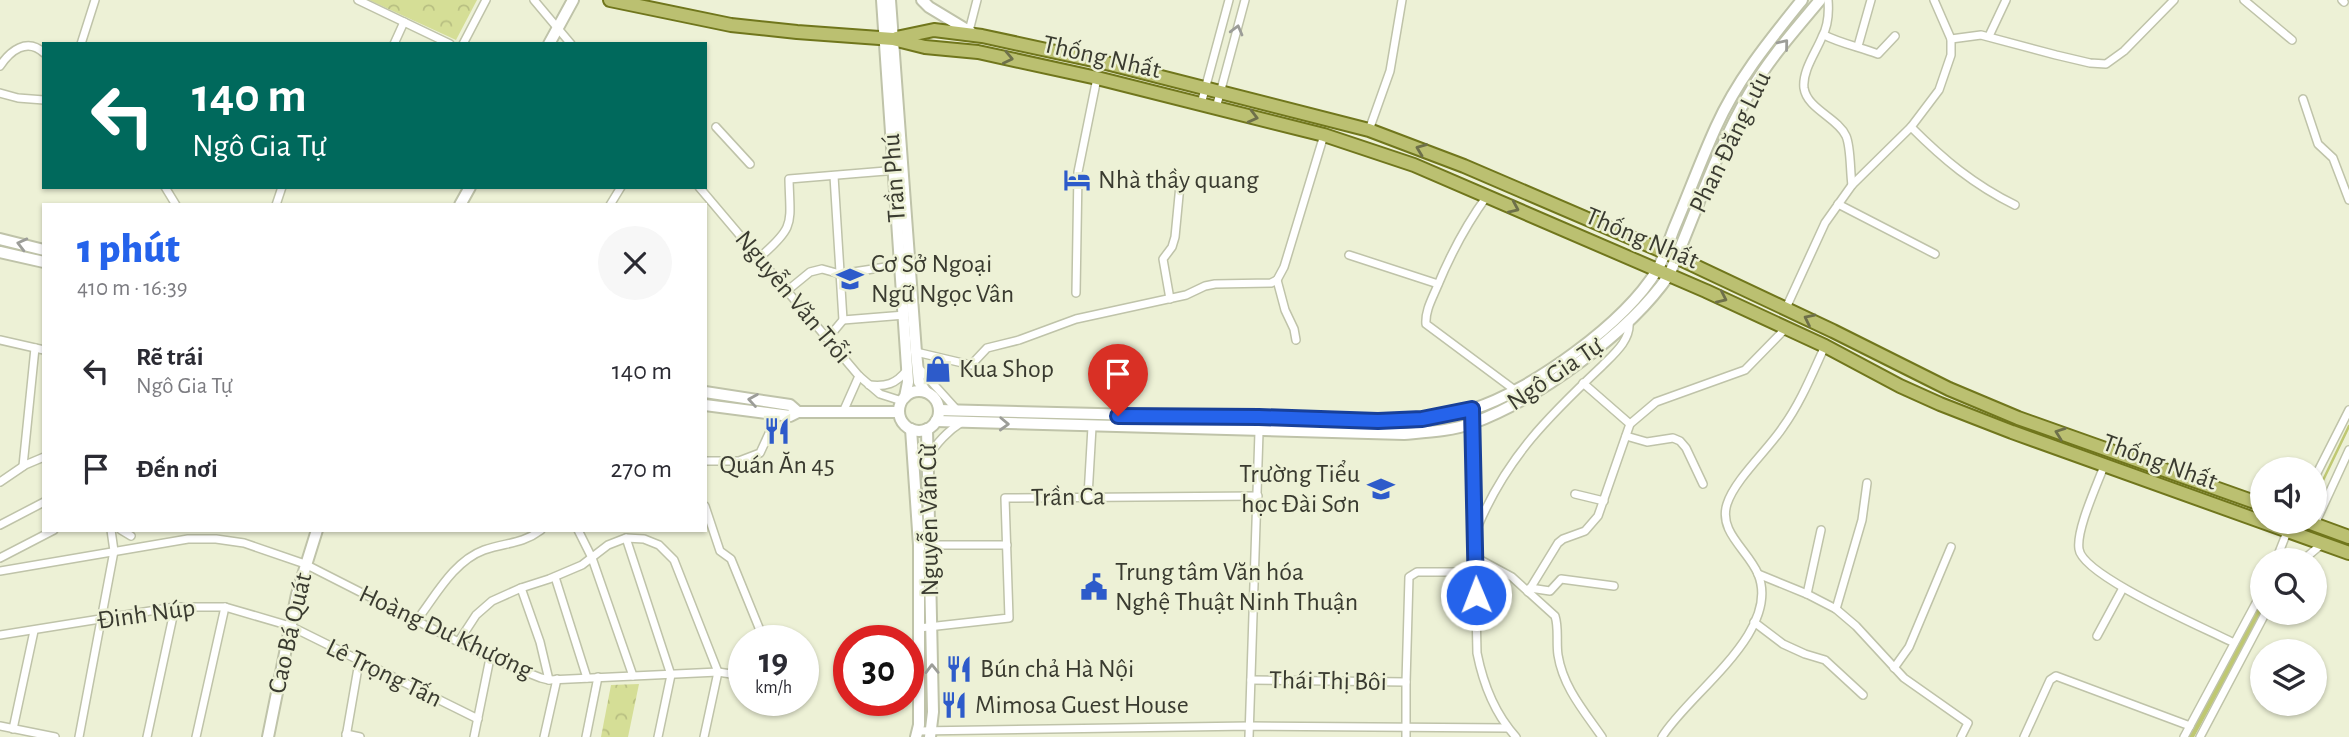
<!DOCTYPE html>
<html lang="vi">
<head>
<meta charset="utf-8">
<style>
  body { margin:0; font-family:"Alegreya Sans",sans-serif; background:#f7f7f7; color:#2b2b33; height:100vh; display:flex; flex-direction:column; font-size:26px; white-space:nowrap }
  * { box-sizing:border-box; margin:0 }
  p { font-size:23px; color:#7c7c81 }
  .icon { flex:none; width:38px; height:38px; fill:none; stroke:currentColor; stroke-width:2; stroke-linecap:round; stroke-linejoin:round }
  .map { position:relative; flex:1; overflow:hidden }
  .details { position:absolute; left:42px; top:203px; width:665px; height:329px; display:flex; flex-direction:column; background:#fff; border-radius:0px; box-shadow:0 2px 5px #0004 }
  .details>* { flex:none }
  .guide { position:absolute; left:42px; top:42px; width:665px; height:147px; border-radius:0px; box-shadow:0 2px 5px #0004; background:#00695c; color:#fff; overflow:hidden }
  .buttons { position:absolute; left:2250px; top:457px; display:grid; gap:14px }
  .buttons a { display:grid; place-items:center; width:77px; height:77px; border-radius:50%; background:#fff; box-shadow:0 2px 5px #0004; font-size:35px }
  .speed { position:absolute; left:728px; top:625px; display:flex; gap:14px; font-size:35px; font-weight:700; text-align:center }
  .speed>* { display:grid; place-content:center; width:91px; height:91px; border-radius:50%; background:#fff; box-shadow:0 2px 5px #0004; line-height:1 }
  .speed small { font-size:18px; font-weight:400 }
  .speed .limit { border:10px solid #d22; background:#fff; color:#111 }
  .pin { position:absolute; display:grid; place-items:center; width:60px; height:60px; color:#fff; margin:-72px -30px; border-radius:50% 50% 50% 0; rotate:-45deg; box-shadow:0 0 7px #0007 }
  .pin .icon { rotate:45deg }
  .me { position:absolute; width:77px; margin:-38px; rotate:359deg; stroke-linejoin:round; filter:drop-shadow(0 0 5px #0008) }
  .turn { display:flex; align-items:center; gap:24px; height:147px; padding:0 35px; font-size:32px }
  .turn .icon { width:91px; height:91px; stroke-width:2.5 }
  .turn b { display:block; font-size:49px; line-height:60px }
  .round { display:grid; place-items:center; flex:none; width:74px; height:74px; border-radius:37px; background:#f7f7f7 }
  .head { display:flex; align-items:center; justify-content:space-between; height:119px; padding:0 35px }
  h1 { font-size:42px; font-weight:800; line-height:52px; color:#2563eb }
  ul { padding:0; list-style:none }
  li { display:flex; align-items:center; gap:21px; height:98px; padding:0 35px }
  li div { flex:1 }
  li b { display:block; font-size:26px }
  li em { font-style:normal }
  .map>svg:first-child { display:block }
  .forest { fill:url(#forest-crowns) }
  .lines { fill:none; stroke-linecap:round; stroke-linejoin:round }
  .stream { stroke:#bfc872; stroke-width:2.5 }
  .canal { stroke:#bfc872; stroke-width:9 }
  .street-casing { stroke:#bfc3a9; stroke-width:10 }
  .secondary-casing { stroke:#bfc3a9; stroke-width:14 }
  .primary-casing { stroke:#70761c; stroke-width:16 }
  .street { stroke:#fff; stroke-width:7 }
  .secondary { stroke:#fff; stroke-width:10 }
  .primary { stroke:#bbc071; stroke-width:12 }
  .oneway { stroke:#9c9d98 }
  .oneway2 { stroke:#6e704a }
  .route-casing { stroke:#184099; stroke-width:18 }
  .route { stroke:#2563eb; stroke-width:12 }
  .labels { text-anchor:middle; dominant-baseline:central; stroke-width:5; stroke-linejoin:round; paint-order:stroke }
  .street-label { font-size:26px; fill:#3a3b30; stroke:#edf1d6 }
  .poi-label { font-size:26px; fill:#3a3b30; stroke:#edf1d6; text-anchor:start }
</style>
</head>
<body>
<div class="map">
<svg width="2349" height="737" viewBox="0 0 2349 737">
  <defs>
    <pattern id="forest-crowns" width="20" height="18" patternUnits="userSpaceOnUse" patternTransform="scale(1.75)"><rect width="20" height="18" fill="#d5de96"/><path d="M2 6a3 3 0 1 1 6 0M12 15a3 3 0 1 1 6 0" fill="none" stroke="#b8bf82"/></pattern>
  </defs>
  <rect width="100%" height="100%" fill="#edf1d6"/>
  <g class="forest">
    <polygon points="369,0 477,0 456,40"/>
    <polygon points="639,684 628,737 601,737 611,685"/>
  </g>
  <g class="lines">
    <polyline class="stream" points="2315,497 2349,426"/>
    <g class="canal">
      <polyline points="2285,560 2289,554"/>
      <polyline points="2189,737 2263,601"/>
    </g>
    <defs>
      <g id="street">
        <polyline points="358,0 450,44"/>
        <polyline points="534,0 571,44"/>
        <path d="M1828 0C1829 12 1828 26 1822 37 1816 52 1802 71 1804 88 1807 109 1838 118 1846 136 1851 147 1850 172 1852 185"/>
        <polyline points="2244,0 2292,40"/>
        <polyline points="2342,0 2344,2"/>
        <polyline points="969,31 977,0"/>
        <path d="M1824 35C1842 44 1860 47 1878 54L1895 36"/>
        <polyline points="1989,36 2006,0"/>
        <polyline points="1951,39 1981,35 2056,55 2090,63 2106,64 2124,51 2174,0"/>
        <polyline points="81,44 95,0"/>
        <polyline points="394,44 404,22"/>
        <polyline points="463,44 486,0"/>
        <polyline points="1858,46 1871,0"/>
        <path d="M0 66C10 51 27 37 44 53"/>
        <polyline points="0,93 18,98 44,100"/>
        <polyline points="2303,99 2318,144 2333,158 2349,200"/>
        <polyline points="1201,104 1229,0"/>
        <polyline points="1216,108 1245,0"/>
        <polyline points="716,127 750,164"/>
        <path d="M1911 127C1943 159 1974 185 2015 205"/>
        <polyline points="1369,130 1390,71 1402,0"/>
        <polyline points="165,187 176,205"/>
        <polyline points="699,187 859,376 880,394 902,401"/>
        <path d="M1487 196C1465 226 1451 253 1437 287 1432 299 1425 311 1426 324L1516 391"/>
        <polyline points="1838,204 1935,254"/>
        <polyline points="276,205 282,187"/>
        <polyline points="610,205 621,187"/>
        <polyline points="1349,255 1438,284"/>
        <path d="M760 257C796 226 790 224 789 179L898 170"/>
        <polyline points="1277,280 1285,310 1294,329 1296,340"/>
        <polyline points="788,290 810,272 822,269 840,274 899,265"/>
        <polyline points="1076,293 1078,172 1097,78"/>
        <polyline points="1170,299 1163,259 1172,247 1175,237 1180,185"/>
        <polyline points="1786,308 1825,223 1852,185 1911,127 1939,90 1951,55 1951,39 1934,0"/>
        <polyline points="843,320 905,315"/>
        <polyline points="828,338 843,320 834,176"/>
        <polyline points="0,340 44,350"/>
        <polyline points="916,352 971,365 987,348 1019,340 1076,319 1186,295 1205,286 1215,284 1271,283 1277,280 1284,267 1324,135"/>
        <polyline points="918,367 957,410"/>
        <polyline points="1583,383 1630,424"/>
        <path d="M869 385C886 387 896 384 907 370"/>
        <polyline points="843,412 859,376"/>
        <path d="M1472 423 1477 653C1483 683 1495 714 1516 737"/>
        <polyline points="1626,436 1647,442 1673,438 1680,441 1686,448 1703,484"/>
        <path d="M928 458C935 444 949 430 962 422"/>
        <polyline points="705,461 739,461 760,453 777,416"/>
        <polyline points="23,466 35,348"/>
        <path d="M2104 466C2097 485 2076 530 2079 549 2082 576 2207 629 2234 643"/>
        <polyline points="2315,477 2349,410"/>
        <polyline points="0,482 25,465 44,457"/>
        <polyline points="1575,494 1604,501"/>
        <polyline points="1088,496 1092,427"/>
        <polyline points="705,506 720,551 731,559 764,640"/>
        <polyline points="2315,524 2349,450"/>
        <polyline points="0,525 44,502"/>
        <path d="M1478 526C1507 457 1549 416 1602 366 1614 354 1631 340 1629 322"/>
        <polyline points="121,530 131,536"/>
        <polyline points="578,530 592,558 633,676"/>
        <polyline points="626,538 671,675 658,737"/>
        <polyline points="927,545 1007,545"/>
        <path d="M1475 557 1512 577 1555 616C1559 628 1556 642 1558 655 1563 687 1584 711 1602 737"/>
        <polyline points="0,558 54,530"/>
        <polyline points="2276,560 2287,532"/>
        <polyline points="2303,560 2322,544"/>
        <polyline points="0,571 188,539 216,539 244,543 305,564 490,658 541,678 549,680 718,672 744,676"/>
        <polyline points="1758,574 1807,594 1836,609 1856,626 1904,678 1968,723 1961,737"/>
        <polyline points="555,577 587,678"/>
        <polyline points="521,588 540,642 549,680"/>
        <polyline points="1530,588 1550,591 1561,579 1614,586"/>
        <polyline points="1528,592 1558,543 1563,539 1585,531 1598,516 1630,424 1656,402 1745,370 1786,328"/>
        <polyline points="1807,594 1821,530"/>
        <polyline points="1836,609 1862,520 1867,483"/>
        <path d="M417 620C436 595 454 561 484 550 506 542 521 545 541 530"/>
        <polyline points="1754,622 1783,644 1805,654 1825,660 1863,695"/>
        <polyline points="919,628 1009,618 1005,498 1258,496"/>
        <polyline points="0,635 175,607 225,607 290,626 478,719"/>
        <polyline points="2097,636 2123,588"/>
        <polyline points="459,641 476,615 492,601 521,588 549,579 582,565 608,545 626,538 644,539 659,545 674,560 718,672 704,737"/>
        <polyline points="1894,668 1909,647 1951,547"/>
        <polyline points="1251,680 1406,682"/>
        <polyline points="0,726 55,737"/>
        <polyline points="13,729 34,631"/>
        <polyline points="918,731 1250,726 1508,728"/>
        <polyline points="346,734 360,737"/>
        <polyline points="79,737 114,551 111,530"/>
        <polyline points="147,737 175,607"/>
        <polyline points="196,737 225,607"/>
        <polyline points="346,737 359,662"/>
        <polyline points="474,737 490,658"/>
        <polyline points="544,737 557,679"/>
        <polyline points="586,737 598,677"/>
        <polyline points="1249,737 1259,432"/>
        <polyline points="1406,737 1406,682 1409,577 1417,572 1476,572"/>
        <path d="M1662 737C1688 694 1782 632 1758 574 1748 550 1718 532 1727 504 1735 479 1768 450 1783 427 1801 402 1812 374 1825 346"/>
        <polyline points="2024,737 2050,680 2056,676 2190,726"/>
        <polyline points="2184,737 2263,590"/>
        <polyline points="2200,737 2266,612"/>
      </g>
      <g id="secondary">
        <polyline points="882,0 908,382 905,397"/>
        <polyline points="890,0 916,352 919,382 926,392"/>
        <polyline points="922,0 929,7 972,33"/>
        <polyline points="549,44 573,0"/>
        <polyline points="460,205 470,187"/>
        <polyline points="0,239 44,250"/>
        <polyline points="0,252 44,262"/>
        <circle cx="919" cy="411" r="20"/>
        <polyline points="705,392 790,405 798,412"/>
        <polyline points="705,405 790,416 798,412 899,412"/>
        <path d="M939 410 1378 421C1409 420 1442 418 1473 409 1531 391 1625 323 1657 270 1665 257 1669 240 1675 226 1689 193 1701 160 1716 127 1737 80 1769 41 1802 0"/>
        <path d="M936 421 1404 434C1427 432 1451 431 1473 423 1538 399 1630 332 1669 275 1695 215 1716 151 1749 94 1768 60 1795 30 1820 0"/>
        <polyline points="911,429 919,545 919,725 916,737"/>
        <polyline points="927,429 933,712 930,737"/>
        <polyline points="268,737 297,594 317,530"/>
      </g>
      <g id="primary">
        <polyline points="610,0 731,25 797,32 893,39 925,47 978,52 1097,78 1324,135 1414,165 1706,291 1825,346 1900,386 1940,404 2012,432 2349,553"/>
        <polyline points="896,38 934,30 982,36 1102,62 1369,130 1464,166 1676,257 1833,331 1949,389 2018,418 2263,505"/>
        <polyline points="2308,522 2349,537"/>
      </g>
    </defs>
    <use href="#street" class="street-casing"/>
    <use href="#secondary" class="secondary-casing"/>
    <use href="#primary" class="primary-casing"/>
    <use href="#street" class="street"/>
    <use href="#secondary" class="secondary"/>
    <use href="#primary" class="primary"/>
  </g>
  <defs><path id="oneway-chevron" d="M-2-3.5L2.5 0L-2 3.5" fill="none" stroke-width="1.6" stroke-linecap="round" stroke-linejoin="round" transform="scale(1.75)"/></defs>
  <g class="oneway">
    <use href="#oneway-chevron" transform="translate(1237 30) rotate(-75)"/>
    <use href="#oneway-chevron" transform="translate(1784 44) rotate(-51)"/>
    <use href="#oneway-chevron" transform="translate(22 244) rotate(-166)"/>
    <use href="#oneway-chevron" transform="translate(753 400) rotate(-171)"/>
    <use href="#oneway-chevron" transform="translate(1004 424) rotate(2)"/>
    <use href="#oneway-chevron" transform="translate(932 669) rotate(-91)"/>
  </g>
  <g class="oneway2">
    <use href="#oneway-chevron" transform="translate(1008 58) rotate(12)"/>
    <use href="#oneway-chevron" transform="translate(1253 117) rotate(14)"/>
    <use href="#oneway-chevron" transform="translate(1421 149) rotate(-159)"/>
    <use href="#oneway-chevron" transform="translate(1514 208) rotate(24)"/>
    <use href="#oneway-chevron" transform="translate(1722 298) rotate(25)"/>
    <use href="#oneway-chevron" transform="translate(1809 319) rotate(-154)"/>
    <use href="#oneway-chevron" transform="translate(2060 433) rotate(-160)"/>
  </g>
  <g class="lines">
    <defs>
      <polyline id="route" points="1118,416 1259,417 1378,421 1422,419 1472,409 1476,595"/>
    </defs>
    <use href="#route" class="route-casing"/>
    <use href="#route" class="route"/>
  </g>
  <defs>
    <symbol id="hotel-bare" viewBox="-9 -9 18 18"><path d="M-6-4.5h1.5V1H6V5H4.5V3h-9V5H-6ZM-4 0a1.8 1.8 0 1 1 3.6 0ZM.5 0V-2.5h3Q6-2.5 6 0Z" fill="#2d5bca" stroke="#edf1d6" stroke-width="2.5" paint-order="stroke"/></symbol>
    <symbol id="school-bare" viewBox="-9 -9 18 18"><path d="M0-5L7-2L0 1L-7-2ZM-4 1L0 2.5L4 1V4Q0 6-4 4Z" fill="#2d5bca" stroke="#edf1d6" stroke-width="2.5" paint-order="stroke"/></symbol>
    <symbol id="shop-bare" viewBox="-9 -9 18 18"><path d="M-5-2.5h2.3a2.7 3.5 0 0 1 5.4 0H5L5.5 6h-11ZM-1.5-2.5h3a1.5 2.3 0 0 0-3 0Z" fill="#2d5bca" stroke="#edf1d6" stroke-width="2.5" paint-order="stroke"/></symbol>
    <symbol id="restaurant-bare" viewBox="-9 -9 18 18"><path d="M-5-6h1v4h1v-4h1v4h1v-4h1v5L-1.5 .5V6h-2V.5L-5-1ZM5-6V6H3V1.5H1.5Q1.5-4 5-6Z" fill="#2d5bca" stroke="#edf1d6" stroke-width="2.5" paint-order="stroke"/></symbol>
    <symbol id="civic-bare" viewBox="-9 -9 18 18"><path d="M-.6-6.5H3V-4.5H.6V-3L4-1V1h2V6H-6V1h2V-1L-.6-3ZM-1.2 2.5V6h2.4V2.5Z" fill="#2d5bca" stroke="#edf1d6" stroke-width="2.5" paint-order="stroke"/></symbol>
  </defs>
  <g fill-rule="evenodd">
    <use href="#hotel-bare" x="1058" y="161" width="38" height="38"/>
    <use href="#school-bare" x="831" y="260" width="38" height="38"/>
    <use href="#shop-bare" x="919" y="350" width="38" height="38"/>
    <use href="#restaurant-bare" x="758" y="412" width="38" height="38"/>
    <use href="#school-bare" x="1362" y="470" width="38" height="38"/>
    <use href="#civic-bare" x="1075" y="568" width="38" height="38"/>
    <use href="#restaurant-bare" x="940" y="650" width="38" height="38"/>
    <use href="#restaurant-bare" x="935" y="686" width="38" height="38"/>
  </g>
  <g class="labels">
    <g class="street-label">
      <text transform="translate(1102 57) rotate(13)">Thống Nhất</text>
      <text transform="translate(1730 142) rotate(-64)">Phan Đăng Lưu</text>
      <text transform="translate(894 178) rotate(-94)">Trần Phú</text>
      <text transform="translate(1642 238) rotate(23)">Thống Nhất</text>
      <text transform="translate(793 297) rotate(50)">Nguyễn Văn Trỗi</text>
      <text transform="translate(1555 374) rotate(-34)">Ngô Gia Tự</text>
      <text transform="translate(2160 462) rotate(20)">Thống Nhất</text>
      <text transform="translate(1068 497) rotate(-1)">Trần Ca</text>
      <text transform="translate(929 520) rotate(-91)">Nguyễn Văn Cừ</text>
      <text transform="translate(146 614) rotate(-8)">Đinh Núp</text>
      <text transform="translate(446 632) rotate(25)">Hoàng Dư Khương</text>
      <text transform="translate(290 633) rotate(-77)">Cao Bá Quát</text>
      <text transform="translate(384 673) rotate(26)">Lê Trọng Tấn</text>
      <text transform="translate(1328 681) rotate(1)">Thái Thị Bôi</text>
    </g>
    <g class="poi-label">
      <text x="1098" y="180">Nhà thầy quang</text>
      <text x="871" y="264">Cơ Sở Ngoại<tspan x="871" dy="30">Ngữ Ngọc Vân</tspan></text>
      <text x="959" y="369">Kua Shop</text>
      <text x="777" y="465" text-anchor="middle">Quán Ăn 45</text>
      <text x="1360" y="474" text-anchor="end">Trường Tiểu<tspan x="1360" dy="30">học Đài Sơn</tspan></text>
      <text x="1115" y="572">Trung tâm Văn hóa<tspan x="1115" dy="30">Nghệ Thuật Ninh Thuận</tspan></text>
      <text x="980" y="669">Bún chả Hà Nội</text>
      <text x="975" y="705">Mimosa Guest House</text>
    </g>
  </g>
</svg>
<div class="buttons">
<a><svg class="icon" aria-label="sound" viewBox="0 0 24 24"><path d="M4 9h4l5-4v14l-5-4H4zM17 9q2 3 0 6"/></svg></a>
<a><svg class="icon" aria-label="search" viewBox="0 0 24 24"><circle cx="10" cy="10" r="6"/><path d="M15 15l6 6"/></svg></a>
<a><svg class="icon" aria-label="layers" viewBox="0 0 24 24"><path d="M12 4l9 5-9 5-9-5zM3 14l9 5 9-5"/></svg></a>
</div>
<div class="speed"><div>19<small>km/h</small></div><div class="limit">30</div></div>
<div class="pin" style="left:1118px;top:416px;background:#d93025"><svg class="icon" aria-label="arrive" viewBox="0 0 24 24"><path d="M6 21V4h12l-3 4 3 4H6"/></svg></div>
<svg class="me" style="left:1476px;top:595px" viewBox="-20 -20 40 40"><circle r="17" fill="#2563eb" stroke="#fff" stroke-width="3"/><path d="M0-11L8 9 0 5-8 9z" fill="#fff"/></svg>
<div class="guide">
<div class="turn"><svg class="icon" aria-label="left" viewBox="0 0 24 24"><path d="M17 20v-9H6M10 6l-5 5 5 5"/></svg><div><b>140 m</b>Ngô Gia Tự</div></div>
</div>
<section class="details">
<div class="head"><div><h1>1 phút</h1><p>410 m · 16:39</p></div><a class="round"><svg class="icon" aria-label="close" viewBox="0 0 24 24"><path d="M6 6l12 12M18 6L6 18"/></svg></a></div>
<ul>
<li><svg class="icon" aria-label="left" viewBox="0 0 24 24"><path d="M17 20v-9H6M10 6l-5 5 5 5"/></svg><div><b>Rẽ trái</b><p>Ngô Gia Tự</p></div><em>140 m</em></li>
<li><svg class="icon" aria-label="arrive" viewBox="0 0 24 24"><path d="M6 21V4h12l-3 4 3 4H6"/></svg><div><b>Đến nơi</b></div><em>270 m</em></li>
</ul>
</section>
</div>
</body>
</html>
